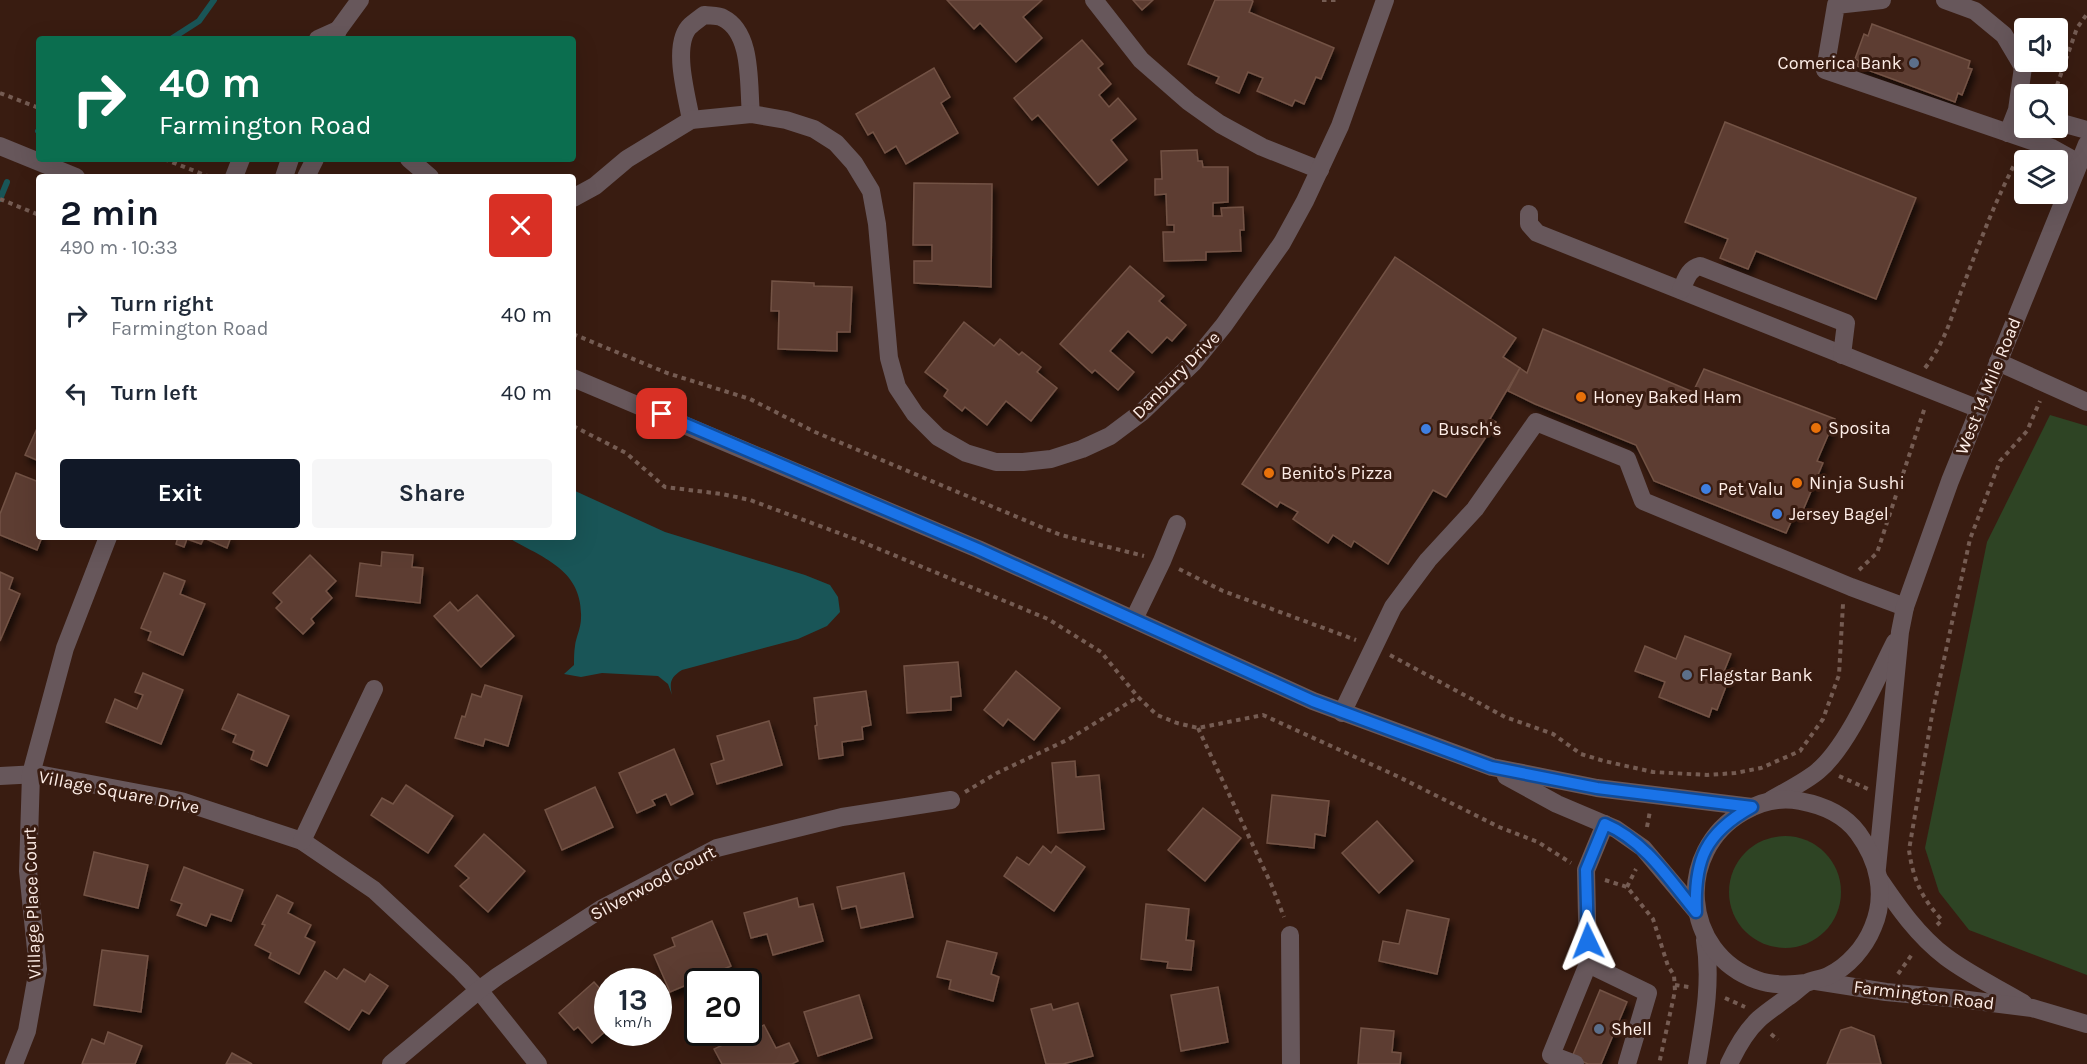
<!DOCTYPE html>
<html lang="en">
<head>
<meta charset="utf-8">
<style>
  body { margin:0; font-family:Karla,sans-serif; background:#f6f6f7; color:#1f2937; height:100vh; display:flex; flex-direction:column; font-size:22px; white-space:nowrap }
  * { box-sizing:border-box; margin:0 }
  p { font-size:20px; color:#747a83 }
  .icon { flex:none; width:33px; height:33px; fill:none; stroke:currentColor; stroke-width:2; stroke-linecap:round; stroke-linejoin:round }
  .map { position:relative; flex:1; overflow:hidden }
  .side { position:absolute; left:36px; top:174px; width:540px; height:366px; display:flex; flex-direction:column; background:#fff; border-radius:6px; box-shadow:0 6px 24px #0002 }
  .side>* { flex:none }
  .guide { position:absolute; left:36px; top:36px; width:540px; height:126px; border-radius:6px; box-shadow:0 6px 24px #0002; background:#0b6e4f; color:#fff; overflow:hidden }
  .tools { position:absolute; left:2014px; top:18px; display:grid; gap:12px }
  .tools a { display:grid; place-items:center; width:54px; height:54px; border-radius:6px; background:#fff; box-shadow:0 6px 24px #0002; font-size:30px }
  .speed { position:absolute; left:594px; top:968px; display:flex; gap:12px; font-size:30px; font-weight:700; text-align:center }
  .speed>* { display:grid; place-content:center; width:78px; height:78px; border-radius:50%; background:#fff; box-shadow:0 6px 24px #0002; line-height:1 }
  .speed small { font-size:15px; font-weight:400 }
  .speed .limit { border:3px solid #111; border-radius:9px; background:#fff; color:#111 }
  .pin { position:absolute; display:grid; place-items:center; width:51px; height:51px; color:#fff; margin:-26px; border-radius:12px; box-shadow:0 3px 9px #0006 }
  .me { position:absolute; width:66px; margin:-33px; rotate:358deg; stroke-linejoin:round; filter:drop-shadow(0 0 4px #0008) }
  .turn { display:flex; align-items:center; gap:21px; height:126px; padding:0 24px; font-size:27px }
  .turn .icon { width:78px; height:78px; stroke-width:2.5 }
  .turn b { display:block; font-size:42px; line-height:51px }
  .round { display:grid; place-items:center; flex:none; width:63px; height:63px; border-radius:6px; background:#f6f6f7 }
  .headline { display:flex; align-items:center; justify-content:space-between; height:102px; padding:0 24px }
  h1 { font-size:36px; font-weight:700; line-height:45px; color:#111827 }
  .cta { display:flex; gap:12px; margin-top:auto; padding:12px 24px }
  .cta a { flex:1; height:69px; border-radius:6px; background:#111827; color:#fff; font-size:24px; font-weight:700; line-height:69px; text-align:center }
  .cta a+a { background:#f6f6f7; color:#1f2937 }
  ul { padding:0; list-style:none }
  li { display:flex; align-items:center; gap:18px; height:78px; padding:0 24px }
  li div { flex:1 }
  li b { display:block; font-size:22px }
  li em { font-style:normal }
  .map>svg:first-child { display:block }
  .green { fill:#2e4424 }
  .water { fill:#195557 }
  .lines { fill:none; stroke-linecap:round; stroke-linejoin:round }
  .stream { stroke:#195557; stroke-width:6 }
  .building { fill:#5d3e32; stroke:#735245; stroke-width:1.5; filter:url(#shadow) }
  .path { stroke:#755c53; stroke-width:4; stroke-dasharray:4.5 4.5; stroke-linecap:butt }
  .minor { stroke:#67575b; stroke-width:18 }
  .route-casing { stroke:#114b97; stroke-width:15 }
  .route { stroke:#1a73e8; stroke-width:10 }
  .service-dot { fill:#5c6f8a; stroke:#391c11; stroke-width:2 }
  .food-dot { fill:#e8710a; stroke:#391c11; stroke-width:2 }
  .shop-dot { fill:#3f7fe0; stroke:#391c11; stroke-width:2 }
  .labels { text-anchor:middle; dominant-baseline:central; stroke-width:6; stroke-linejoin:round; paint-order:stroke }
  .poi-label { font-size:18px; fill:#fdede7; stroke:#391c11; text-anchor:start }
  .street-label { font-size:18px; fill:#fdede7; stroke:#391c11 }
</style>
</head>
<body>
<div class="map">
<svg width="2087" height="1064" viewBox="0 0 2087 1064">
  <defs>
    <filter id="shadow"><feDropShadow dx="3.5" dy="6" stdDeviation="3" flood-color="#0009"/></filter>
  </defs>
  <rect width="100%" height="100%" fill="#391c11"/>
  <g class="green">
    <polygon points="2050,415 2087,426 2087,975 1969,930 1939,892 1925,848 1987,542"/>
    <circle cx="1785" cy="892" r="56"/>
  </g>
  <path class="water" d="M573 490 665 532 805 575 830 585 838 597 840 612 827 626 798 639 682 670C671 677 669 682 672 695L668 684 658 676 602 673 581 677 564 674 574 665C574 658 574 652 575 646 576 637 581 628 581 618 583 569 542 558 507 537H573Z"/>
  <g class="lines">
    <g class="stream">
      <polyline points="171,39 199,21 214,0"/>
      <polyline points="38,131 39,130"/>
      <polyline points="0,199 7,182"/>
    </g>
  </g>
  <g class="building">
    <polygon points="947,0 1042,0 1023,17 1042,38 1016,62 980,23 974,29"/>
    <polygon points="1133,0 1153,0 1142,10"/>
    <polygon points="1215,0 1251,0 1253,1 1249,12 1334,48 1321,79 1316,77 1304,104 1295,100 1292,106 1257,91 1263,78 1248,72 1239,93 1216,83 1219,77 1188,64"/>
    <polygon points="1872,24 1970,61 1968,68 1972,69 1962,95 1958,93 1955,102 1857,66 1859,61 1855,59 1864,34 1868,36"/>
    <polygon points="1082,40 1103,64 1098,68 1111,84 1099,95 1109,107 1118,98 1136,119 1111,140 1127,160 1098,185 1038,115 1032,120 1014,98"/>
    <polygon points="934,68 950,97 941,103 958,133 906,164 896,146 885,153 873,132 868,135 856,114"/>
    <polygon points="1725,122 1916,198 1876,299 1756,251 1748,269 1720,258 1728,239 1685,222"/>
    <polygon points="1197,150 1198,161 1202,161 1203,167 1228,167 1228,202 1213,203 1213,216 1222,216 1221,208 1243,207 1244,230 1240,230 1241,251 1206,252 1206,260 1164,261 1163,232 1174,232 1174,225 1167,225 1166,194 1155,195 1155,179 1162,179 1161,151"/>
    <polygon points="914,183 992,184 991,287 914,283 914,261 932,261 932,245 913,245"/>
    <polygon points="1395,257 1516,338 1503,357 1520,368 1490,419 1496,422 1446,497 1433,490 1388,564 1354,541 1351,547 1333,535 1328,543 1293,519 1298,512 1280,502 1277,507 1242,484"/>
    <polygon points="1130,266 1164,296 1159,301 1186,325 1172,341 1167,337 1152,353 1128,331 1110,351 1134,372 1118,390 1095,370 1092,373 1060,344"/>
    <polygon points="772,281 814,283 814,286 852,287 850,332 837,332 837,351 778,349 779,311 771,311"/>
    <polygon points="964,322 994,346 1000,339 1019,355 1022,352 1041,367 1037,372 1057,388 1031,421 1006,401 987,425 965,407 962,411 944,396 948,390 925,372"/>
    <polygon points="1543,329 1693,392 1704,369 1835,419 1817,461 1823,463 1801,515 1795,513 1786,533 1654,481 1636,445 1535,404 1508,391 1520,368 1527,373"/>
    <polygon points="39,424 39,461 25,455"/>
    <polygon points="16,473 39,482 39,537 42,537 37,550 0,535 0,514"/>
    <polygon points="178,537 231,537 227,548 204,538 201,544 187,539 184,547 176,544"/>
    <polygon points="382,552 413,555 412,567 423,568 420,603 356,596 360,563 381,566"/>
    <polygon points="310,555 336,581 326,591 332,598 311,619 314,623 303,634 276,608 282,602 273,593"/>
    <polygon points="0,572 13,578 9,589 20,594 0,641"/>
    <polygon points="164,573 185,581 180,594 205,604 183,655 148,640 151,632 141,628"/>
    <polygon points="477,595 514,636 481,667 434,616 450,602 458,611"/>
    <polygon points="1685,636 1731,654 1723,674 1730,676 1717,710 1712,708 1709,717 1659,697 1665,682 1635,671 1645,646 1676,659"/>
    <polygon points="958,662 961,696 951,697 951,710 907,713 904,666"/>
    <polygon points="1016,671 1060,708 1034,740 1008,719 1003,726 984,710"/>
    <polygon points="143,673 183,690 161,744 106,722 115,699 137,709 143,695 135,692"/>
    <polygon points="485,685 522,696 508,746 485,739 483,746 455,738 462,716 465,717 472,694 481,697"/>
    <polygon points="866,691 871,725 862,727 863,739 842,742 843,755 819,759 815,726 817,725 814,698"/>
    <polygon points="238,694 289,716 267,766 251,759 254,751 233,742 236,735 222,729"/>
    <polygon points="769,721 782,765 717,784 711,764 724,760 717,736"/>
    <polygon points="674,749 693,794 671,805 666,794 652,800 655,805 637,813 619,773"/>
    <polygon points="1075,761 1076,777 1099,775 1104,829 1058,833 1052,763"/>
    <polygon points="406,785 453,816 428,853 371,815 382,798 393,804"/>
    <polygon points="595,787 613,827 562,850 545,810"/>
    <polygon points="1272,795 1329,801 1325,836 1315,834 1314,848 1267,843"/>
    <polygon points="1203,808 1241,838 1205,881 1168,850"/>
    <polygon points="1377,821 1413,861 1379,893 1342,853"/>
    <polygon points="484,834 525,871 488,912 460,886 469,878 455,866"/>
    <polygon points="1043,846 1051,853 1056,846 1085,867 1054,911 1004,876 1017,857 1029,865"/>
    <polygon points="94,852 148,865 138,908 84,895"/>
    <polygon points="184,867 243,890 231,921 211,914 206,926 177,915 182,904 171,900"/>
    <polygon points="904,873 913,917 861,928 856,906 842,909 837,887"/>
    <polygon points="277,895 293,903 288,913 311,925 305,937 315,942 299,974 269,958 271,953 255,945 265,925 262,924"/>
    <polygon points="797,898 799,907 813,904 823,941 773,955 767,934 751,938 744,913"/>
    <polygon points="1146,904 1189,909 1186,940 1194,941 1191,970 1167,968 1168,962 1141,959"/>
    <polygon points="1407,910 1449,919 1437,974 1379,961 1383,941 1399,944"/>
    <polygon points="712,921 731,966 670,992 654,955 675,946 672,938"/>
    <polygon points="947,941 997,953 991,974 999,977 993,1001 949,989 951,980 937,977"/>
    <polygon points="102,950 148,956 141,1012 94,1005"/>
    <polygon points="344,969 365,982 370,974 388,986 369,1014 362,1010 349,1030 305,1002 325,971 337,979"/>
    <polygon points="594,982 603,992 608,988 608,1029 592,1043 578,1027 574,1030 559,1013"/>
    <polygon points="1218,987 1228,1042 1181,1051 1171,995"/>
    <polygon points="1600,990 1627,1002 1601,1064 1588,1064 1572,1057"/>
    <polygon points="859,995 872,1038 818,1056 804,1012"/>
    <polygon points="1078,1003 1093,1056 1063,1064 1046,1064 1031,1009 1051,1004 1053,1010"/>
    <polygon points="764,1025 776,1048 789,1043 798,1061 792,1064 722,1064 714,1049"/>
    <polygon points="1851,1027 1874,1036 1881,1064 1827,1064 1841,1030"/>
    <polygon points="1361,1028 1394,1031 1392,1052 1401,1053 1400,1064 1358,1064"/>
    <polygon points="108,1032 142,1046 135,1064 82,1064 92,1039 104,1044"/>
    <polygon points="232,1053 252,1064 226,1064"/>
  </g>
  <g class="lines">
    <g class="path">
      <polyline points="1322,0 1336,0"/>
      <polyline points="0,93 39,108"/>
      <polyline points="2054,94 2077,28 2087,14"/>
      <polyline points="164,159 210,177"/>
      <polyline points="0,199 39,215"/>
      <polyline points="573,334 667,373 750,399 815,432 1041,527 1061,535 1144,556"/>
      <path d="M1925 368C1946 340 1950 320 1962 289 1979 244 1996 198 2019 156"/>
      <polyline points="573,426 626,453 665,487 722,494 750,500 855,539 1048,619 1101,652 1138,697 1157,715 1177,723 1198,728 1263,715 1399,777 1499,827 1538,842 1571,863"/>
      <polyline points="1179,569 1223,591 1356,640"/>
      <polyline points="1859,570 1877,553 1925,407"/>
      <polyline points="1390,655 1505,717 1553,734 1581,754 1604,761 1653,772 1707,775 1735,773 1761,768 1800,751 1823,719 1839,675 1843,604"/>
      <polyline points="1198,728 1272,886 1284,917"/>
      <polyline points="1839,776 1868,789"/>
      <polyline points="965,792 997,773 1069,739 1138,697"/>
      <polyline points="1647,827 1650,811"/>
      <polyline points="1605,880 1627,887 1653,919 1668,966 1674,975 1675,991 1659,1064"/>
      <polyline points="1627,887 1636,869"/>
      <path d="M1937 925 1942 920C1922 899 1913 879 1909 850L1932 715 1970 539 2000 461 2027 431 2040 401"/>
      <polyline points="1898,974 1913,953"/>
      <polyline points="1675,985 1689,987"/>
      <polyline points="1725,998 1745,1007"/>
      <polyline points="1771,1034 1778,1040"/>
    </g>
    <g class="minor">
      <polyline points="1094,0 1141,60 1189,102 1220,124 1262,147 1320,170"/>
      <polyline points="1882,0 1836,5 1825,70 2052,148 2079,163"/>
      <polyline points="1945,0 1975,11 2004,35 2023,67 2017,110 2008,133"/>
      <polyline points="318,39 338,30"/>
      <polyline points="335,39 338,30 360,0"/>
      <path d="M691 120C687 96 672 47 689 27 693 23 699 19 704 15 710 16 718 15 723 18 753 33 748 84 751 114"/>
      <polyline points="2058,122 2087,130"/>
      <polyline points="0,146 76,177"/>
      <polyline points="409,159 430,177"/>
      <polyline points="234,177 241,159"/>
      <polyline points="284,177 290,159"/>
      <polyline points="306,177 315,159"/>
      <polyline points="573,198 595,186 627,159 691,120 751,114 786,120 814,129 836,143 854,163 871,191 877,224 889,358 897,387 915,414 938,437 966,453 996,462 1023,462 1051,459 1082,449 1110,436 1142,412 1193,363 1224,325 1282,243 1305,201 1340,126 1385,0"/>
      <polyline points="1529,214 1529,224 1537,233 1979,409"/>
      <path d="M1681 290C1686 280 1688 269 1700 266L1846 323 1842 355"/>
      <polyline points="1998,362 2087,402"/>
      <polyline points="573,378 978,549 1313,701 1492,767 1597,788 1752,807"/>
      <polyline points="1134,619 1162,561 1177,524"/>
      <polyline points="1342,713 1393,607 1428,560 1475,509 1536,422 1627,459 1643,501 1851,587 1905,607"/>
      <polyline points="0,776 38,774 181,801 302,841 374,890 461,971 479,990 538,1064"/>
      <polyline points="1506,776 1557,804 1616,829 1643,848 1697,912"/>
      <path d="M1771 800C1786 791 1805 782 1818 771 1849 745 1876 679 1895 642"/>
      <polyline points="1605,824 1586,870 1588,964 1648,993 1627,1064"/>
      <polyline points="302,841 374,689"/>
      <polyline points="1877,868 1900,632 1905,607 1950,481 2087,144"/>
      <path d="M1879 879C1898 907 1918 936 1946 957 1970 975 1998 988 2023 1003"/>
      <polyline points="1290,935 1291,1064"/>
      <polyline points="1816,981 1886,992 1960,999 2032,1008 2087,1024"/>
      <polyline points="14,1064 27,1031 38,969 28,871 31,774 65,648 108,537"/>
      <polyline points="391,1064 479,990 498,976 601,909 717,848 842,817 951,800"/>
      <polyline points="1575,1064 1551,1055 1588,964"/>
      <path d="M1697 1064C1704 1022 1712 982 1705 940"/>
      <path d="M1729 1064C1736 1049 1747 1030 1759 1019 1768 1011 1779 1004 1788 997 1794 993 1800 987 1806 983 1813 980 1821 979 1828 976 1848 967 1865 947 1873 927 1887 894 1878 860 1858 833 1844 814 1822 805 1800 801 1780 797 1760 802 1743 812 1675 851 1681 953 1757 980 1773 986 1790 985 1806 983"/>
    </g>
  </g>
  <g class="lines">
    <defs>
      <path id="route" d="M662 414 978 549 1313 701 1491 767 1597 788 1752 807C1705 833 1694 860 1696 912 1669 879 1645 841 1605 824L1586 870 1588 941"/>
    </defs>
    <use href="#route" class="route-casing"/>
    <use href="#route" class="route"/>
  </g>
  <g class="service-dot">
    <circle cx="1914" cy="63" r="6"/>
    <circle cx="1687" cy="675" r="6"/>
    <circle cx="1599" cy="1029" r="6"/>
  </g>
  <g class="food-dot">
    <circle cx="1581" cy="397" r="6"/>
    <circle cx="1816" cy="428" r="6"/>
    <circle cx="1269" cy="473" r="6"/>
    <circle cx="1797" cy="483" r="6"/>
  </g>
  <g class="shop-dot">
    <circle cx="1426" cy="429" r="6"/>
    <circle cx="1706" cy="489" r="6"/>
    <circle cx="1777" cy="514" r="6"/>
  </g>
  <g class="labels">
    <g class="poi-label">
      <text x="1902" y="63" text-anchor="end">Comerica Bank</text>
      <text x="1593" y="397">Honey Baked Ham</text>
      <text x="1828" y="428">Sposita</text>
      <text x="1438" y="429">Busch's</text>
      <text x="1281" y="473">Benito's Pizza</text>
      <text x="1809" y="483">Ninja Sushi</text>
      <text x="1718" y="489">Pet Valu</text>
      <text x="1789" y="514">Jersey Bagel</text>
      <text x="1699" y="675">Flagstar Bank</text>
      <text x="1611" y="1029">Shell</text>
    </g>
    <g class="street-label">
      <text transform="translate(1176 375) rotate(-45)">Danbury Drive</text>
      <text transform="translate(1988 386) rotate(-68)">West 14 Mile Road</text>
      <text transform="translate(119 792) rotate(11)">Village Square Drive</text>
      <text transform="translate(653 883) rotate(-28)">Silverwood Court</text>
      <text transform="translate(32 903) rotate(-92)">Village Place Court</text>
      <text transform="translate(1924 995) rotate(7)">Farmington Road</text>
    </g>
  </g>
</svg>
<div class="tools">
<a><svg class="icon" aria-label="sound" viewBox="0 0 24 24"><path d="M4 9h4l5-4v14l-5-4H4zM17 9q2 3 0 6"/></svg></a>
<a><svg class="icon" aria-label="search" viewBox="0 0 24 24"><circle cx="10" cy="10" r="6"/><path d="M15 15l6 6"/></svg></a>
<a><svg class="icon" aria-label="layers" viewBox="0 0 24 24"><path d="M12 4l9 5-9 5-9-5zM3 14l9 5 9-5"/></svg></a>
</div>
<div class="speed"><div>13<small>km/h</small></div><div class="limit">20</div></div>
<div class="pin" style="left:662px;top:414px;background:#d93025"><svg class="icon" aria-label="arrive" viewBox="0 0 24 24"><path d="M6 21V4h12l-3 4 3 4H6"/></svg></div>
<svg class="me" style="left:1588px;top:941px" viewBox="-20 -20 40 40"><path d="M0-17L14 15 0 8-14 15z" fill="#1a73e8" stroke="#fff" stroke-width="4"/></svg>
<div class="guide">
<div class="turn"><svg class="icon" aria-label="right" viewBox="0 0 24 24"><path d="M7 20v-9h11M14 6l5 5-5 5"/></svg><div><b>40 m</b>Farmington Road</div></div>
</div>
<section class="side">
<div class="headline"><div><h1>2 min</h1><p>490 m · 10:33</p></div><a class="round" style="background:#d93025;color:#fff"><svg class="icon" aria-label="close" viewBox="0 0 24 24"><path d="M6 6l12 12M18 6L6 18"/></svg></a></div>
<ul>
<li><svg class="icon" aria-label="right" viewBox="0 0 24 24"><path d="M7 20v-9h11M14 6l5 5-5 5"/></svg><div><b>Turn right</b><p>Farmington Road</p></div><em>40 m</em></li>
<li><svg class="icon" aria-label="left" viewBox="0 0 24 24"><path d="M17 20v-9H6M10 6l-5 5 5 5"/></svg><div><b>Turn left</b></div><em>40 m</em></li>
</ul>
<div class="cta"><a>Exit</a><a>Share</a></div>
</section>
</div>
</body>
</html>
